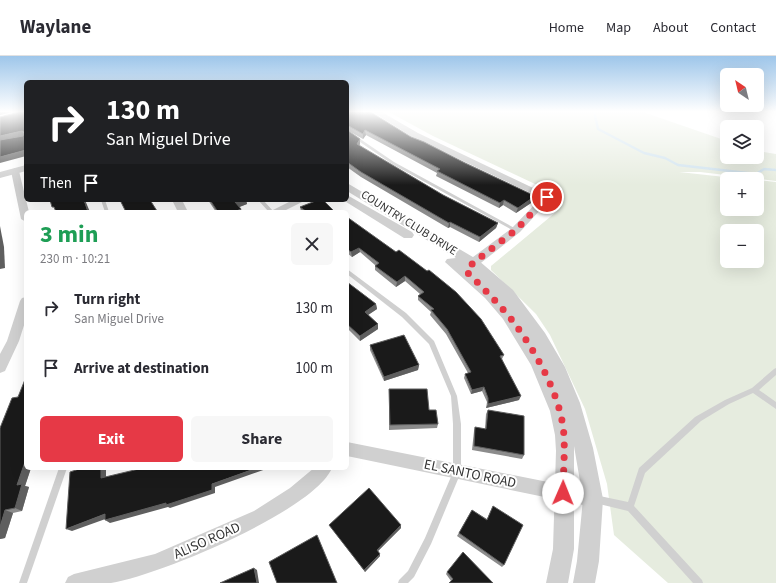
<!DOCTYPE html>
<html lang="en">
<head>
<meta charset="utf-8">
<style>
  body { margin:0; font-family:"Source Sans 3",sans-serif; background:#f7f7f7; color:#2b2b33; height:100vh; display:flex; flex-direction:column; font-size:15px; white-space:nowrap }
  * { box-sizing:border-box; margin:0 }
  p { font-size:13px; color:#7c7c81 }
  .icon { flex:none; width:22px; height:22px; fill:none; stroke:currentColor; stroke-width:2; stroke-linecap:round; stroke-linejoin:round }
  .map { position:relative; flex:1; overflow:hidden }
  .details { position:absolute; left:24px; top:154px; width:325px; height:260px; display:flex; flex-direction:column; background:#fff; border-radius:6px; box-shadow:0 4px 16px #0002 }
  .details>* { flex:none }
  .guide { position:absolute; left:24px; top:24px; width:325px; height:122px; border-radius:6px; box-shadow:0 4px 16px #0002; background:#202124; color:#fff; overflow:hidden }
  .needle { width:26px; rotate:325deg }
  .fabs { position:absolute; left:720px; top:12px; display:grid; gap:8px }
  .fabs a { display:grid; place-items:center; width:44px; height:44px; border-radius:6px; background:#fff; box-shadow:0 4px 16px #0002; font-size:20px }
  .pin { position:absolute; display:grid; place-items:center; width:34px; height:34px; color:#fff; margin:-17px; border:2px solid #fff; border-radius:50%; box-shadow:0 1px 4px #0007 }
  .me { position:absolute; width:44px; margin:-22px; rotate:1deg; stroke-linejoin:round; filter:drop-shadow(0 0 3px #0008) }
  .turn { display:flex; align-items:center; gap:14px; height:84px; padding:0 16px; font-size:18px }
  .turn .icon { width:52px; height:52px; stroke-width:2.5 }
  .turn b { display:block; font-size:28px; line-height:34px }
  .then { display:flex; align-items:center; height:38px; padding:0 16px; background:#0003; gap:8px; font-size:15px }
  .round { display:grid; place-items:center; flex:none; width:42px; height:42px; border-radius:6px; background:#f7f7f7 }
  .overview { display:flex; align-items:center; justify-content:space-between; height:68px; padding:0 16px }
  h1 { font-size:24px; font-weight:700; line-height:30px; color:#1e9e55 }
  .cta { display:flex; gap:8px; margin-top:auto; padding:8px 16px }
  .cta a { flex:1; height:46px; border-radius:6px; background:#e63946; color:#fff; font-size:16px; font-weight:700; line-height:46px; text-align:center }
  .cta a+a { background:#f7f7f7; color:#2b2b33 }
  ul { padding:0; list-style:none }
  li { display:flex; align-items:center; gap:12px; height:60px; padding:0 16px }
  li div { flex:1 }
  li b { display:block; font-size:15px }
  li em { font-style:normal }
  header { display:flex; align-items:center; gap:24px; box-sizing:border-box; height:56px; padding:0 20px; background:#fff; border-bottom:1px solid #e1e1e2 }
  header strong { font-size:19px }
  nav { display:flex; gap:22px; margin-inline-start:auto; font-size:14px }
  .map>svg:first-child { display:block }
  .green { fill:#e6ecdf; fill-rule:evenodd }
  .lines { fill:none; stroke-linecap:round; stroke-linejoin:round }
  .stream { stroke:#cfe2ee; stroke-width:2.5 }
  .service { fill:#d0d0d0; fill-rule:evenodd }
  .minor { fill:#d0d0d0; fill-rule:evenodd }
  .tertiary { fill:#d0d0d0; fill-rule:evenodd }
  .wall { fill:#8c8c8c }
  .shaded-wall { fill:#5f5f5f }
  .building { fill:#1a1a1a; stroke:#5f5f5f }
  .route { stroke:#e63946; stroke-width:7; stroke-dasharray:0 12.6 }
  .labels { text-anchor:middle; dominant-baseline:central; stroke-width:4; stroke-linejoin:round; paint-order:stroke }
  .street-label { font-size:12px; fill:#333; stroke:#fff }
  .near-street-label { font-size:14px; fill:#333; stroke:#fff }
</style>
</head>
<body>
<header>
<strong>Waylane</strong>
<nav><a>Home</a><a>Map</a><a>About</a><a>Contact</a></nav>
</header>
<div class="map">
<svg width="776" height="527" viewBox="0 0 776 527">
  <rect width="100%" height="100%" fill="#fff"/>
  <path class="green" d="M387 55H640L727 85V101H757V95L776 98V125L700 116H679L743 123H727V153H757V124L776 126V527H668L614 479 607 428 585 353 550 279 536 258 491 214V210L556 156 561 149 560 144 552 136 433 80ZM727 175H757V205H727Z"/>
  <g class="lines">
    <polyline class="stream" points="594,55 598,73 644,97 665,102 678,109 756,118 764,113 776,114"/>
    <g class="service">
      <polygon points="347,74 394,106 518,174 516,176 514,175 392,108 347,77"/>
      <polygon points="101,144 105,144 109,156 105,156"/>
      <polygon points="258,144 263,144 274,156 269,156"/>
      <polygon points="347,213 406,257 434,285 457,340 461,368 461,416 431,488 414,521 408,527 398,527 399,524 408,515 425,482 453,416 453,368 451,340 429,288 402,261 347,218"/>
      <polygon points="776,312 776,319 759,334 776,346 776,353 753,337 729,348 701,365 645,417 634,450 702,524 703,527 693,527 628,455 595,447 592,446 591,443 592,440 595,439 628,446 639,412 695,361 725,344 752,332 774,313"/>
      <polygon points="59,412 67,412 27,527 19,527"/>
    </g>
    <g class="minor">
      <polygon points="371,55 380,55 418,77 552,141 520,176 477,210 470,218 462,218 461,215 469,204 512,172 541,142 412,81"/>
      <polygon points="15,112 19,115 29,156 26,156 26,166 21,163 11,115"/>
      <polygon points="172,144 182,144 188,156 178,156"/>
      <polygon points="293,144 306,144 282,156 269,156"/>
      <polygon points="26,241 26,263 19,285 5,315 0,317 0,298 7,285 20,245 22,242"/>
      <polygon points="347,386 593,435 599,437 601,443 599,449 593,451 347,400"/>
      <path d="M314 412H332C314 455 157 520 111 527 96 527 80 527 65 527L68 521 74 518 155 498 254 455 290 432Z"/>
    </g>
    <g class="tertiary">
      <polygon points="26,109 26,115 0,122 0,116"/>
      <polygon points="347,127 478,204 513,234 545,277 565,311 580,347 593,392 603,443 599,505 595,527 573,527 577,505 583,443 574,390 574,493 568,527 546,527 553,493 556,395 555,379 550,355 531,309 503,263 485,242 445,206 447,203 456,202 347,135"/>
      <polygon points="347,139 412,176 414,179 412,182 404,182 343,144 347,144"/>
    </g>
  </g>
  <g class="wall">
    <polygon points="347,55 411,81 535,140 534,145 516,157 503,149 499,152 436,120 437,117 366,79 363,83 347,74"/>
    <polygon points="347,74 360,88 359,90 443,139 498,167 496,172 479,186 450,171 448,172 361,121 347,111"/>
    <polygon points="208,144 246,144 247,148 239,151 241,153 242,156 216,156"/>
    <polygon points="300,151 335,156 301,156"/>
    <polygon points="347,161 504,299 502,303 519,344 486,352 487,346 482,335 471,338 464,322 465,318 468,317 446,278 430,259 431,256 418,244 418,240 420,238 405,225 396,231 375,214 375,209 360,196 352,201 347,197"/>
    <polygon points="347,226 376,248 377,253 368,259 378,273 360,285 347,272"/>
    <polygon points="370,289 419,309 418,314 384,325 370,294"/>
    <polygon points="389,333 438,368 437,372 389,374"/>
    <polygon points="18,341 26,412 31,412 25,430 29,431 22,455 13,457 5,482 0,483"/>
    <polygon points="488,354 524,399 522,403 472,394 474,375 475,371 485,373 486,358"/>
    <polygon points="493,450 504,509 502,511 457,480 472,454 487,463"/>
    <polygon points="329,469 401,472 378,495 380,498 380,500 365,516 331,471"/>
    <polygon points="447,516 493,527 451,525 446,518"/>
  </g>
  <g class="shaded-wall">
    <polygon points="0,55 16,55 0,59"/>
    <polygon points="365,74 366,79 363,83 363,78"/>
    <polygon points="22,75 26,80 0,85 0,80"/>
    <polygon points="360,83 360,88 357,93 357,88"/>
    <polygon points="26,94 26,100 0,107 0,101"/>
    <polygon points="535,140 534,145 516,157 518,152"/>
    <polygon points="84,144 85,144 90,156 88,156"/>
    <polygon points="242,144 246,144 247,148 237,152 235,146"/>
    <polygon points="504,144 503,149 499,152 500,147"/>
    <polygon points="241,153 242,156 234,156"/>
    <polygon points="450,166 450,171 448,172 449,167"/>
    <polygon points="498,167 496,172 479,186 480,181"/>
    <polygon points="0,170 4,191 5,212 0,213"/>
    <polygon points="359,192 360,196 352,201 351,196"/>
    <polygon points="405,220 405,225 396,231 397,226"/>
    <polygon points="376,248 377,253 365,261 365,256"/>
    <polygon points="378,268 378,273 360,285 360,280"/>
    <polygon points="419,309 418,314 384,325 384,321"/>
    <polygon points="484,331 482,335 471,338 472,334"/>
    <polygon points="521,340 519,344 486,352 488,348"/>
    <polygon points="26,403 26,412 31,412 25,430 29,431 22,455 15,452 17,429"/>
    <polygon points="101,412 106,412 106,426 101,422"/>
    <polygon points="257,412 269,412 215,431 215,437 170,452 168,451 110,467 105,464 212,428"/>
    <polygon points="5,454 13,457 5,482 0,483 0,471"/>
    <polygon points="105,458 111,461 72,475 66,473"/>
    <polygon points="401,469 401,472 377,496 377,494"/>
    <polygon points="380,498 380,500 365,516 364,514"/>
    <polygon points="254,512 257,514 259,527 257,527"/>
  </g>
  <g class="building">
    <polygon points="23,55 26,55 26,94 0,101 0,84 23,80 24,76 22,75 0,80 0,61"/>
    <polygon points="347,55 369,55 411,81 424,86 465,107 535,140 518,152 504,144 500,147 437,115 440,113 365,74 363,78 347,69"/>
    <polygon points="347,74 360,83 357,88 443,139 498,167 480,181 450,166 449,167 361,116 347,106"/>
    <polygon points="50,144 84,144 88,156 56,156 54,151 52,151"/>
    <polygon points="120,144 150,144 157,155 155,156 126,156"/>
    <polygon points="210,144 242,144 235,146 241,153 234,156 218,156"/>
    <polygon points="318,144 323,144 335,156 307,156 300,151"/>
    <polygon points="347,161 396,196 399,194 427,215 429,214 456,236 481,263 504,299 500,300 521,340 488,348 488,342 484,331 472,334 465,318 471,316 447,273 431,254 434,253 418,240 424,236 405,220 397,226 375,210 379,207 359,192 351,196 347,193"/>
    <polygon points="347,226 376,248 365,256 378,268 360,280 347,268"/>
    <polygon points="404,279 419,309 384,321 370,289"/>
    <polygon points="26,321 26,403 17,429 22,428 15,452 5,454 0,471 0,372 12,342 18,341"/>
    <polygon points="389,333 427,333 429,354 436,354 438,368 390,369"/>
    <polygon points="488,354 524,360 524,399 474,390 475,371 486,373"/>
    <polygon points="82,412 101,412 101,422 143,412 257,412 212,428 212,434 166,449 166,447 105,464 105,458 66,473 70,416"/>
    <polygon points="369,432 401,469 377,494 380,498 364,514 329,469"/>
    <polygon points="493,450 523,469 504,509 459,477 472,454 487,464"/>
    <polygon points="317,479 337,527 277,527 269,506"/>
    <polygon points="463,496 493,527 449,527 453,523 447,516"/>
    <polygon points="254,512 257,527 220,527"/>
  </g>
  <linearGradient id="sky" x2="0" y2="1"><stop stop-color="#9ec6ea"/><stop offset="0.43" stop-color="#fff"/><stop offset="1" stop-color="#fff" stop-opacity="0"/></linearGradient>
  <rect width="776" height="129" fill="url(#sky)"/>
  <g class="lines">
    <path class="route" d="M547 141 516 174 473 207 466 215C478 227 489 238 500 250 529 282 563 339 564 382 565 400 563 419 563 437"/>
  </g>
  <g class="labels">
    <g class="street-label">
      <text transform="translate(409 167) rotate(32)">COUNTRY CLUB DRIVE</text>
    </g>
    <g class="near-street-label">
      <text transform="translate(470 418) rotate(12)">EL SANTO ROAD</text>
      <text transform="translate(207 485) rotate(-24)">ALISO ROAD</text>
    </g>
  </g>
</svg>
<div class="fabs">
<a><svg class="needle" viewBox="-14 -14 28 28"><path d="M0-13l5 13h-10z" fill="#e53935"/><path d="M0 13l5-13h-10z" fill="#7c7c81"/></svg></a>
<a><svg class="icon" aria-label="layers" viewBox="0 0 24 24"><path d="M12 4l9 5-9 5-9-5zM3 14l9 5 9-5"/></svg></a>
<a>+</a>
<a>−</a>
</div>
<div class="pin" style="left:547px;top:141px;background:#d93025"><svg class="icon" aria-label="arrive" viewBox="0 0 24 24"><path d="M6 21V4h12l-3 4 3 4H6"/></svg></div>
<svg class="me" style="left:563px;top:437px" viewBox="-20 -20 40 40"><circle r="19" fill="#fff"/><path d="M0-13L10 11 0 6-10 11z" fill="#e63946"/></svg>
<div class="guide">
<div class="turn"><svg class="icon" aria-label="right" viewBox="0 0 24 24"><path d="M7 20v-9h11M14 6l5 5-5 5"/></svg><div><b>130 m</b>San Miguel Drive</div></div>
<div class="then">Then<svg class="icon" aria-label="arrive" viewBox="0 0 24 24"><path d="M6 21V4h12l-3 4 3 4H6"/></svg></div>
</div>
<section class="details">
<div class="overview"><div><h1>3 min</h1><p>230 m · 10:21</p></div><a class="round"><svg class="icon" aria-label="close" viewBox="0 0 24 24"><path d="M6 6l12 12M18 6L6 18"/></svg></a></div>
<ul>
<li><svg class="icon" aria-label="right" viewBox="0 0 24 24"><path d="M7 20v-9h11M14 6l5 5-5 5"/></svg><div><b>Turn right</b><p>San Miguel Drive</p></div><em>130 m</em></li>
<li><svg class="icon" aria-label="arrive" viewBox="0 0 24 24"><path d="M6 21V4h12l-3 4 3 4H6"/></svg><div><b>Arrive at destination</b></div><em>100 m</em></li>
</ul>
<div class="cta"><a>Exit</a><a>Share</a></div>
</section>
</div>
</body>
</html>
